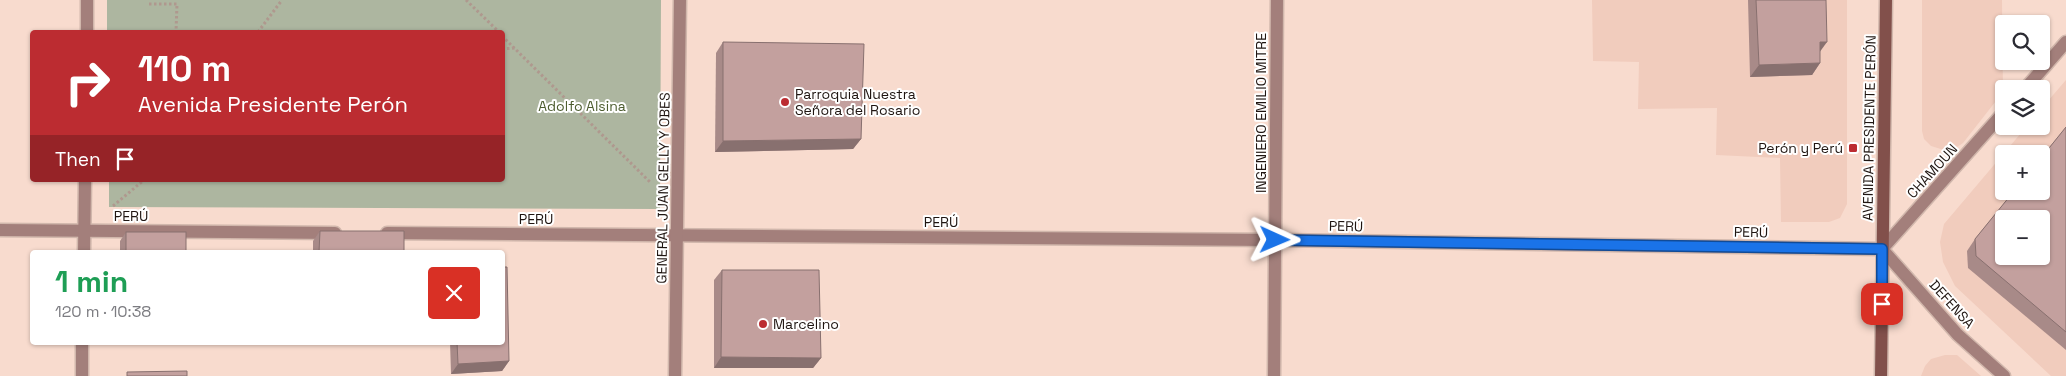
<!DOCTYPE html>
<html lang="en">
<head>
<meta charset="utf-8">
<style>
  body { margin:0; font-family:"Space Grotesk",sans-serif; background:#f2f2f3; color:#2b2b33; height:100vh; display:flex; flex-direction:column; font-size:19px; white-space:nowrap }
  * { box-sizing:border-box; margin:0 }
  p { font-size:16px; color:#7c7c81 }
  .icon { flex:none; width:28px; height:28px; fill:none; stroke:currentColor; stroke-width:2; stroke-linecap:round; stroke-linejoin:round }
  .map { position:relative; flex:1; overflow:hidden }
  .side { position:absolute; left:30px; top:250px; width:475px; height:95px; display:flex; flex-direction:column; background:#fff; border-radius:5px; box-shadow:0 1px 4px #0004 }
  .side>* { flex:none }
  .hud { position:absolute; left:30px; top:30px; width:475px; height:152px; border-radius:5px; box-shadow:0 1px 4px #0004; background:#bc2c31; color:#fff; overflow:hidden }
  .controls { position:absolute; left:1995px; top:15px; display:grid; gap:10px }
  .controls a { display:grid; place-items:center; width:55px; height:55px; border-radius:5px; background:#fff; box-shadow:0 1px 4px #0004; font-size:25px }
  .pin { position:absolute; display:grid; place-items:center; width:42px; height:42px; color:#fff; margin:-21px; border-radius:10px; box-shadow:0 2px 8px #0006 }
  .me { position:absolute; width:55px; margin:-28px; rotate:91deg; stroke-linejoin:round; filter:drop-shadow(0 0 4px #0008) }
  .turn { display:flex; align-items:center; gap:18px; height:105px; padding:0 25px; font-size:22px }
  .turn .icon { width:65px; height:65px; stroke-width:2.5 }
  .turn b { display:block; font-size:35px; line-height:42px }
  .then { display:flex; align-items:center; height:48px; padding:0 25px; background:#0003; gap:10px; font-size:19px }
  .round { display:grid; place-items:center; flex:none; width:52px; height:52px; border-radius:5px; background:#f2f2f3 }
  .head { display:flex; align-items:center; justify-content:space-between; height:85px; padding:0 25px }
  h1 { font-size:30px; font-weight:600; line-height:38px; color:#1e9e55 }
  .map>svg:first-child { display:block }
  .built { fill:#f1ccbd; fill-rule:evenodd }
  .green { fill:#adb6a0 }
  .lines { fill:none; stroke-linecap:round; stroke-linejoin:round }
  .minor-casing { stroke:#d1b7ac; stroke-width:15 }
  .secondary-casing { stroke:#d1b7ac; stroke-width:15 }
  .path { stroke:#af988e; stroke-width:3; stroke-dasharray:2.5 2.5; stroke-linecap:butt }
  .minor { stroke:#a37f7b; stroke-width:12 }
  .secondary { stroke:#82504b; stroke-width:12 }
  .wall { fill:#a88a88 }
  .shaded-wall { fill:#88706f }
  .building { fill:#c3a09e; stroke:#88706f; fill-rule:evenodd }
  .route-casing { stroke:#114b97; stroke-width:12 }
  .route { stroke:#1a73e8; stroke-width:9 }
  .poi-dot { fill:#bc2c31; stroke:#fff; stroke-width:2 }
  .labels { text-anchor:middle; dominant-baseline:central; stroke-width:4; stroke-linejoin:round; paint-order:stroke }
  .poi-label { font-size:14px; fill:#1f1511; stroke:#fff; text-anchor:start }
  .park-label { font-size:14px; fill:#4d5d2f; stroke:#fff }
  .street-label { font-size:14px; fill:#1f1511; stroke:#fff }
</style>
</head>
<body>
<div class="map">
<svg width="2066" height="376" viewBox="0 0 2066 376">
  <rect width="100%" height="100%" fill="#f8dbce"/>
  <g class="built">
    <polygon points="1592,0 1847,0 1847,204 1840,218 1829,222 1781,222 1780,158 1716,155 1717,108 1638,109 1639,62 1593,61"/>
    <polygon points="1922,0 2002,0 2003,92 1963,143 1954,149 1944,150 1931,146 1924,139 1922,131"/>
    <path d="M2066 80V376H2051L1955 286 1943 262 1940 242 1944 224 2027 126H2041V109ZM2004 154H2041V191H2004ZM2004 219H2041V256H2004Z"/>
    <polygon points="1945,355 1957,355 1981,376 1921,376 1925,366 1931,359"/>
  </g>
  <polygon class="green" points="107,0 661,0 660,209 109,207 109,180 502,180 502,32 107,32"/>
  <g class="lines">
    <defs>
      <g id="minor">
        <polyline points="87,32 87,0"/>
        <polyline points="2025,89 2066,42"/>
        <polyline points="0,230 335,233"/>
        <polyline points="387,233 1275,240 1882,249"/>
        <polyline points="1882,249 2004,112"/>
        <polyline points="1882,249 1958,335 2004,376"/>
        <polyline points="84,252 85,180"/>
        <polyline points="82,376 82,342"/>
        <polyline points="675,376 680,0"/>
        <polyline points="1274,376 1277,0"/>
      </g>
      <polyline id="secondary" points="1881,376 1886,0"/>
    </defs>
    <use href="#minor" class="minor-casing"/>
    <use href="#secondary" class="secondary-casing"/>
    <g class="path">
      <polyline points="466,0 499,32"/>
      <polyline points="149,4 177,4 176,32"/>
      <polyline points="258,32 282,0"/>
      <polyline points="502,36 651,183"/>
      <polyline points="502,49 515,48"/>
      <polyline points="113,206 144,180"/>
    </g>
    <use href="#minor" class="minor"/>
    <use href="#secondary" class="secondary"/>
  </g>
  <g class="wall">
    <polygon points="1748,0 1826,0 1820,51 1820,63 1812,75 1750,77"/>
    <polygon points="723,42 861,139 853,149 715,152 716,53"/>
    <polygon points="2066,127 2066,350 1968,268 1967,251 1975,239"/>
    <polygon points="320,231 404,252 313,252 313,241"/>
    <polygon points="126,232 186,252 120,252 120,241"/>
    <polygon points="722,270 821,358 813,368 714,368 714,280"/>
    <polygon points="450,342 502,342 509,361 502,371 451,374"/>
  </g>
  <g class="shaded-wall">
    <polygon points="1820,42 1827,42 1819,53"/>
    <polygon points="1820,63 1812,75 1750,77 1759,65"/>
    <polygon points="861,139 853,149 715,152 723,141"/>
    <polygon points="721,357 821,358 813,368 714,368"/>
    <polygon points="509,361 502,371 451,374 458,364"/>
  </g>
  <g class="building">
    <polygon points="1756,0 1826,0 1827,42 1820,42 1820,63 1759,65"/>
    <polygon points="723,42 864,44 861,139 723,141"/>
    <path d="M2066 127V332L1976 256 1975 239 2014 191H2041V158ZM2004 219H2041V256H2004Z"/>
    <polygon points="320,231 404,231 404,252 319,252"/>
    <rect x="126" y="232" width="60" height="20"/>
    <polygon points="502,267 507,267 509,361 458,364 457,342 502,342"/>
    <polygon points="722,270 819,270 821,358 721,357"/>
    <polygon points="187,371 187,376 127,376 127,372"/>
  </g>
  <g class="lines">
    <defs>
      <polyline id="route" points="1275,240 1882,249 1882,304"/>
    </defs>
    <use href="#route" class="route-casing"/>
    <use href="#route" class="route"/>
  </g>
  <g class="poi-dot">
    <circle cx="785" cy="102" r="5"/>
    <rect x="1848" y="143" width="10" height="10" rx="2.5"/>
    <circle cx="763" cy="324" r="5"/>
  </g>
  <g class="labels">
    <g class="poi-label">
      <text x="795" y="94">Parroquia Nuestra<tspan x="795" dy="16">Señora del Rosario</tspan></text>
      <text x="1843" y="148" text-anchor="end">Perón y Perú</text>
      <text x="773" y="324">Marcelino</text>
    </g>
    <g class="park-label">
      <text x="582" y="106">Adolfo Alsina</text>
    </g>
    <g class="street-label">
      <text transform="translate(1261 113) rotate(-90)">INGENIERO EMILIO MITRE</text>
      <text transform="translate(1869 128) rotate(-89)">AVENIDA PRESIDENTE PERÓN</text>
      <text transform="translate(1932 171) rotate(-48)">CHAMOUN</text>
      <text transform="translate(663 188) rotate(-89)">GENERAL JUAN GELLY Y OBES</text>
      <text x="131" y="216">PERÚ</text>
      <text x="536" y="219">PERÚ</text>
      <text x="941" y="222">PERÚ</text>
      <text transform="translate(1346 226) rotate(1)">PERÚ</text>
      <text transform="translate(1751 232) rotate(1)">PERÚ</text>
      <text transform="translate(1952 304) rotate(48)">DEFENSA</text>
    </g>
  </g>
</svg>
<div class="controls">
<a><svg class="icon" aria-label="search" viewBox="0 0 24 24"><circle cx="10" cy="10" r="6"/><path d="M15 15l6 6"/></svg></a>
<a><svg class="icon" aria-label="layers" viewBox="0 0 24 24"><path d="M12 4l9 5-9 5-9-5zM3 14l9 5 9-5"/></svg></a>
<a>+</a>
<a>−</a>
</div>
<div class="pin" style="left:1882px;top:304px;background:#d93025"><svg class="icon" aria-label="arrive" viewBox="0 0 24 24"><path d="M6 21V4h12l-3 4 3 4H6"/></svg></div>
<svg class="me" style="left:1275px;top:240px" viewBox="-20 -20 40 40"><path d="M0-17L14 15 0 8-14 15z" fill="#1a73e8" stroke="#fff" stroke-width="4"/></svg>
<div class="hud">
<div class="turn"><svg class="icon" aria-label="right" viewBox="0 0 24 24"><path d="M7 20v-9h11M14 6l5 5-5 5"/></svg><div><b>110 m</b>Avenida Presidente Perón</div></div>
<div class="then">Then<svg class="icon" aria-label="arrive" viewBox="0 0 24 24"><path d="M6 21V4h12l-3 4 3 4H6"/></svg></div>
</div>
<section class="side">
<div class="head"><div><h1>1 min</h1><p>120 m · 10:38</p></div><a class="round" style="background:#d93025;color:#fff"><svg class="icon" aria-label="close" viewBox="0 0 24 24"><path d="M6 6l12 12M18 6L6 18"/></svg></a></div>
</section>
</div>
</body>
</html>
